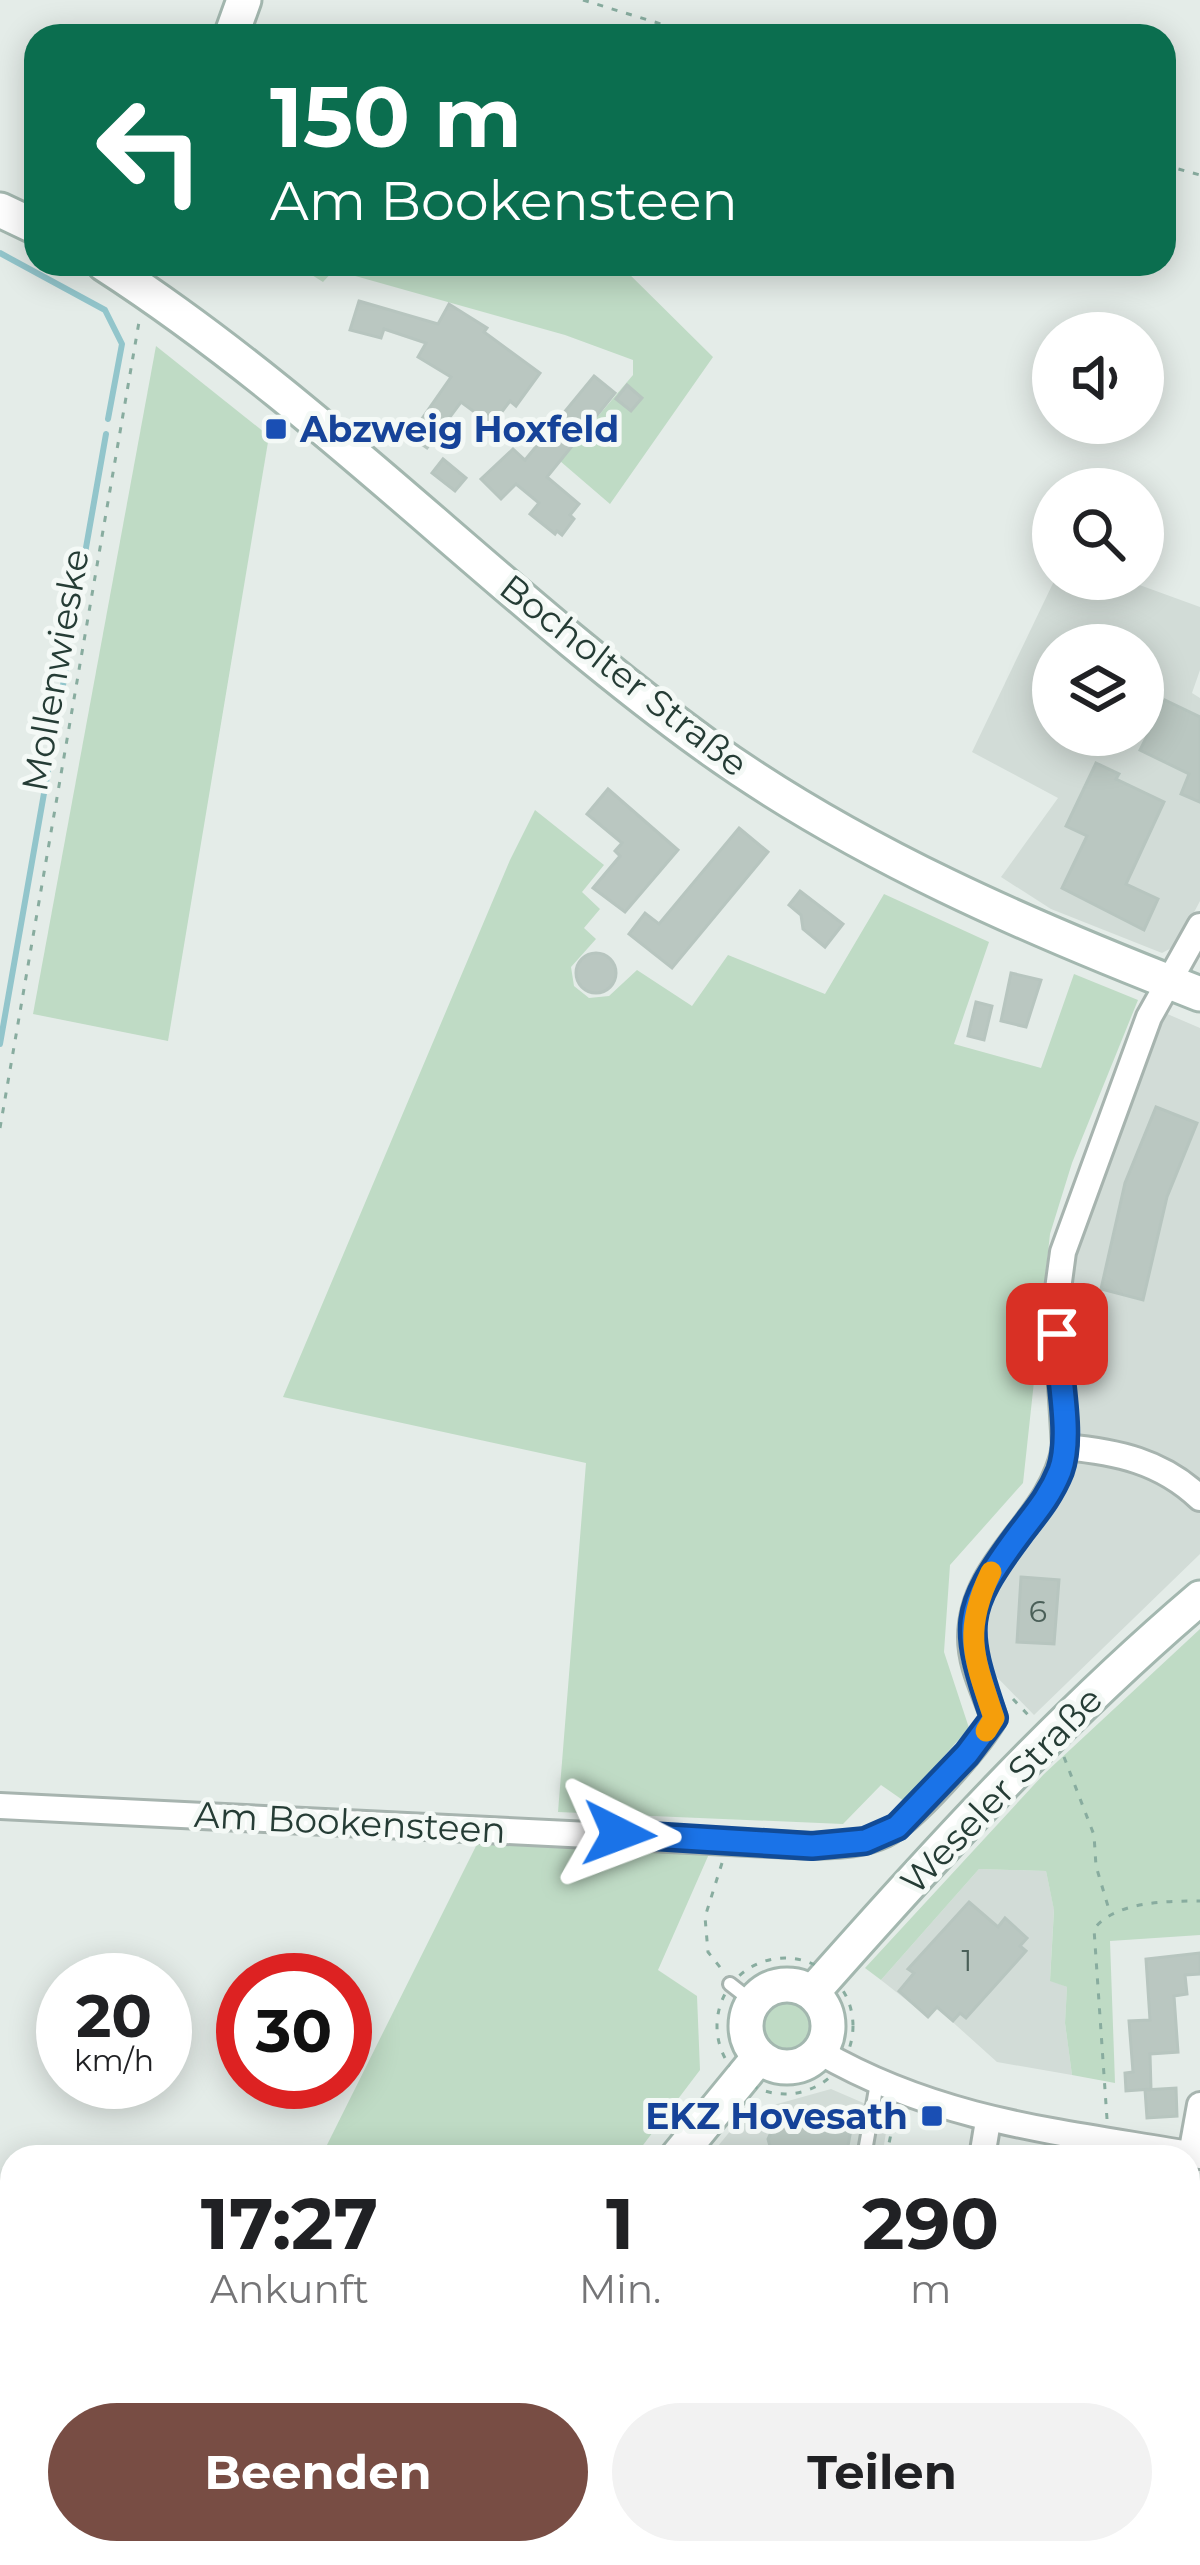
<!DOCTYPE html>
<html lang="de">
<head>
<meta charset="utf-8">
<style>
  body { margin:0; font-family:Montserrat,sans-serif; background:#f2f2f2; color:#202124; height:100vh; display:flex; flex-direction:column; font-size:45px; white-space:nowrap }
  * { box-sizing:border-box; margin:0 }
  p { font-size:39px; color:#757577 }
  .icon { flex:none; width:66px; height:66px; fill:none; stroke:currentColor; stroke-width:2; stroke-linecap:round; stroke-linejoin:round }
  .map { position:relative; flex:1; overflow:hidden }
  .details { position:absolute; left:0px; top:2145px; width:1200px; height:420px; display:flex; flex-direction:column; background:#fff; border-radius:36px 36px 0 0; box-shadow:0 6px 30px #0003 }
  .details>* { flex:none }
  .banner { position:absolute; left:24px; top:24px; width:1152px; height:252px; border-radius:36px; box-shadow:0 6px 30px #0003; background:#0b6e4f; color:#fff; overflow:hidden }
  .tools { position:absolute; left:1032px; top:312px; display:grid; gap:24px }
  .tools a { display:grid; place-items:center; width:132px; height:132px; border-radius:50%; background:#fff; box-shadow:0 6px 30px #0003; font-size:60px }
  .speed { position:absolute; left:36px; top:1953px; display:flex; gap:24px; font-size:60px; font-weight:700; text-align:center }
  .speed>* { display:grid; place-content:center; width:156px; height:156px; border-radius:50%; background:#fff; box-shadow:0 6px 30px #0003; line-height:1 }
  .speed small { font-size:30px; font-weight:400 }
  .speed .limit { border:18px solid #d22; background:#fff; color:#111 }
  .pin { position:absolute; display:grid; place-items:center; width:102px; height:102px; color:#fff; margin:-51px; border-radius:24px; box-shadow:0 6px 18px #0006 }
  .me { position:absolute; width:132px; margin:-66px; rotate:93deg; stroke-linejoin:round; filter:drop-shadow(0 0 9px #0008) }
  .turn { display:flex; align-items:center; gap:42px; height:252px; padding:0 48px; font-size:54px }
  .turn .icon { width:156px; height:156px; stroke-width:2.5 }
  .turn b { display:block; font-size:84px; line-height:102px }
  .eta { display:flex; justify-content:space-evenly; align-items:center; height:204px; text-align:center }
  .eta b { font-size:72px; font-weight:700; line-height:84px }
  .cta { display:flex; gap:24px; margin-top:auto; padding:24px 48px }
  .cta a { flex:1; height:138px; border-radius:72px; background:#784d44; color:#fff; font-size:48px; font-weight:700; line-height:138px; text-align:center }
  .cta a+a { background:#f2f2f2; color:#202124 }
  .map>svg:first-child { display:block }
  .built { fill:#d2dcd7; fill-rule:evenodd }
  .green { fill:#bfdbc5 }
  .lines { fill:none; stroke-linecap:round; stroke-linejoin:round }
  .stream { stroke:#92c5cb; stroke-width:6 }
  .building { fill:#bac7c1; stroke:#b7c5bf; stroke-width:3 }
  .lane-casing { stroke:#a7b4af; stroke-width:18 }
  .street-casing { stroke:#a7b4af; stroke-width:30 }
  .secondary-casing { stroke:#a3b7af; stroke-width:39 }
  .path { stroke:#88ac9f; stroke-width:3; stroke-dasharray:6 9; stroke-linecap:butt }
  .lane { stroke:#fff; stroke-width:12 }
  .street { stroke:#fff; stroke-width:24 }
  .secondary { stroke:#fff; stroke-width:33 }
  .route-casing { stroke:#114b97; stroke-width:30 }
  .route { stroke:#1a73e8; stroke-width:21 }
  .slow { stroke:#f59e0b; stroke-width:21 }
  .transit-dot { fill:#1a4fb4; stroke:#f4f9f6; stroke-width:4.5 }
  .labels { text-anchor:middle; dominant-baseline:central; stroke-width:10; stroke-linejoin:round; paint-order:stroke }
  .number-label { font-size:30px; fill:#4a5f58 }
  .transit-label { font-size:36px; font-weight:bold; fill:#164399; stroke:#f4f9f6; text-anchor:start }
  .street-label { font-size:36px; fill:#253c35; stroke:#f4f9f6 }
</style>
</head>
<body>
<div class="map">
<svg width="1200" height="2565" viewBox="0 0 1200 2565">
  <rect width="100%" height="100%" fill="#e4ece8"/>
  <g class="built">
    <path d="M1055 579H1123L1200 607V670L1192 693 1200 698V901L1177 945 1162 953 1051 909 1001 877 1058 798 972 752ZM1053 645H1143V735H1053Z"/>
    <polygon points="1165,1013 1200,1028 1200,1554 1034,1715 988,1668 982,1624 994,1586 1071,1481 1078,1426 1069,1295 1075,1254"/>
    <polygon points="979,1869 1046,1871 1054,1909 1050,1980 1067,1987 1065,2023 1072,2075 997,2062 937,2008 928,2017 881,1980"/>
    <polygon points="831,2089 889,2114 882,2157 709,2157 745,2113"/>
    <polygon points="450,2553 555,2553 544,2565 463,2565"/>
  </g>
  <g class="green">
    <polygon points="308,264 619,264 713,357 610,504 560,461 633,375 633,360 565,335 334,270 323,282 307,272"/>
    <polygon points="156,346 269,436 168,1041 33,1014"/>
    <polygon points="535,810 604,865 582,892 600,909 584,928 596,939 571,967 574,986 589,998 609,996 637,970 692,1006 728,955 825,994 884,894 989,942 954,1044 1041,1068 1074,974 1138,1000 1072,1163 1050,1234 1023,1483 950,1565 944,1652 969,1728 904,1801 881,1785 843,1824 558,1812 586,1463 283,1397 510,860"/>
    <polygon points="1200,1629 1200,1935 1110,1941 1115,2083 1072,2075 1065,2023 1067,1987 1050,1981 1054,1910 1046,1871 979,1869 881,1980 865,1968 1044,1774"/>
    <polygon points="479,1840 709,1854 658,1970 697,1996 700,2070 634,2157 321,2157"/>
    <circle cx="785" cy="2027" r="26"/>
    <polygon points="1200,2546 1200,2561 1143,2565 1142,2553 1157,2557 1188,2553 1188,2549"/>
    <polygon points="373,2553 450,2553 463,2565 362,2565"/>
    <polygon points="893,2553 1074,2557 1079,2565 889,2565"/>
  </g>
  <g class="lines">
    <g class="stream">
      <polyline points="0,253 105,310 122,344 108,419"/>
      <polyline points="68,650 106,434"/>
      <polyline points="0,1044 66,668"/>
      <polyline points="1110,2553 1111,2559"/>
    </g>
  </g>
  <g class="building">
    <polygon points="359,301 438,324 449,304 487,328 484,332 540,373 516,406 510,401 492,425 461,402 427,448 410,436 451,377 418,357 426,343 384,329 381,338 350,330"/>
    <polygon points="594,376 615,393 547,477 579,504 570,515 574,519 562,535 557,531 555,534 530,514 539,503 516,484 501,499 481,479 513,449 525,460"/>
    <polygon points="627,385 642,398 631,411 616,399"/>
    <polygon points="443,459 466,478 455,491 432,473"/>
    <polygon points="1165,700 1200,717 1200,802 1181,794 1189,774 1140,750"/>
    <polygon points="1096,763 1119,774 1116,779 1164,802 1126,884 1158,899 1144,930 1062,888 1087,836 1066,826"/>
    <polygon points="608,789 678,850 625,912 593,888 620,856 615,851 622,843 587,814"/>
    <polygon points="739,828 768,852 672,968 629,934 645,913 659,924"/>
    <polygon points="800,891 843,924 825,947 803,929 801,915 789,905"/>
    <circle cx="596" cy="973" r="20"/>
    <polygon points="1011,973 1041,980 1026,1027 1001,1021"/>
    <polygon points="976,1002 992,1006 984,1040 968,1036"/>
    <polygon points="1156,1107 1197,1123 1167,1197 1143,1300 1101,1289 1125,1183"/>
    <polygon points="1021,1577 1059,1580 1054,1644 1017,1642"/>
    <polygon points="969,1902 998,1927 1005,1918 1027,1938 1020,1946 1026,1951 966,2018 960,2013 953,2021 937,2007 928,2017 899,1991 914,1973 908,1969"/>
    <polygon points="1200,1953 1200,1974 1185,1975 1187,1994 1174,1996 1178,2052 1150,2054 1151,2089 1126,2091 1125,2073 1133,2072 1129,2021 1150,2020 1146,1959"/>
    <polygon points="1176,2088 1177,2116 1147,2118 1145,2090"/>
    <polygon points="815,2117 852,2124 846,2157 776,2157 772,2153 768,2139 774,2126 787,2120 814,2125"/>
  </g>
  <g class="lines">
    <defs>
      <g id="lane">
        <polyline points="730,1984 753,2002"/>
        <polyline points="864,2157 877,2083"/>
        <polyline points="1188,2413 1200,2411"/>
      </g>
      <g id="street">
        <path d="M1065 1447C1117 1452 1161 1461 1200 1498"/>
        <path d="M0 1806 812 1846C837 1845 862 1845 885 1834 913 1820 979 1745 994 1718 985 1691 971 1667 971 1637 972 1559 1051 1523 1065 1447L1056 1304 1063 1252 1149 1017 1200 926"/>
        <path d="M820 2052C943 2123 1064 2132 1200 2156"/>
        <polyline points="1191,2155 1200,2105"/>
        <polyline points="982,2157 988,2121"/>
      </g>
      <g id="secondary">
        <polyline points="231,36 244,0"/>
        <polyline points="0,210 36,227"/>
        <path d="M104 264C321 404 498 595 707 746 856 853 1030 928 1200 994"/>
        <circle cx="787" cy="2026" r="41"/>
        <path d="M812 1993C935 1854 1059 1718 1200 1598"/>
        <polyline points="677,2157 759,2057"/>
        <polyline points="332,2565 343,2553"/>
      </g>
    </defs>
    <use href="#lane" class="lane-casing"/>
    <use href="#street" class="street-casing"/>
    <use href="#secondary" class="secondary-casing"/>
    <g class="path">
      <polyline points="583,0 700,36"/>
      <polyline points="1164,165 1200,175"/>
      <polyline points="59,264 78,275"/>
      <polyline points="0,1128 139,322"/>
      <polyline points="1013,1699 1031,1718"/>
      <polyline points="1064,1757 1094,1835 1096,1866 1110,1913"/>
      <polyline points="722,1863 705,1917 708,1952 723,1971"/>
      <circle cx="785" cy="2026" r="68"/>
      <path d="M1107 2119 1094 1929C1115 1901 1168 1901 1200 1901"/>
      <polyline points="886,2157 896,2111"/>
      <path d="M912 2553C942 2560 974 2554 1003 2565"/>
      <polyline points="1135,2553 1136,2565"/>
      <polyline points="571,2565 581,2553"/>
      <polyline points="704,2565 708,2553"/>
      <polyline points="877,2565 878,2553"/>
      <polyline points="1143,2565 1200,2553"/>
    </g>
    <use href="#lane" class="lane"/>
    <use href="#street" class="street"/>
    <use href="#secondary" class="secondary"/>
  </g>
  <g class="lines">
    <defs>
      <path id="route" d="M619 1834 812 1846 865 1841 897 1827 967 1754 994 1718C963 1626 961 1612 1020 1533 1036 1512 1050 1496 1060 1471 1073 1436 1058 1373 1057 1334"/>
    </defs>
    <use href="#route" class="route-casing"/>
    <use href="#route" class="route"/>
    <path class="slow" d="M986 1731 994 1718C974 1658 962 1632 991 1572"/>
  </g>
  <g class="transit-dot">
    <rect x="264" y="417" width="24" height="24" rx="6"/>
    <rect x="920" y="2104" width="24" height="24" rx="6"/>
  </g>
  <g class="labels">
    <g class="number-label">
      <text x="1038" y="1611">6</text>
      <text x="967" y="1960">1</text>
    </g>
    <g class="transit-label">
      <text x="300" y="429">Abzweig Hoxfeld</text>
      <text x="908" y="2116" text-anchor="end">EKZ Hovesath</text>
    </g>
    <g class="street-label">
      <text transform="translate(55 670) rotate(-80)">Mollenwieske</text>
      <text transform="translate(624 675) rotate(38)">Bocholter Straße</text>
      <text transform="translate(1001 1790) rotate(-46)">Weseler Straße</text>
      <text transform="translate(350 1822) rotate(3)">Am Bookensteen</text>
    </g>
  </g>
</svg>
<div class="tools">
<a><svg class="icon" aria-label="sound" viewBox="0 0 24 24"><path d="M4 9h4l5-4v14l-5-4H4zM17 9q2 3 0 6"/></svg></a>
<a><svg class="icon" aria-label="search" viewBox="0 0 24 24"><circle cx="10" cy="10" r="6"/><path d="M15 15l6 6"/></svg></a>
<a><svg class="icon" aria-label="layers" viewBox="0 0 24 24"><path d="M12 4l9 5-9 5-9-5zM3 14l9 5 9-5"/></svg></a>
</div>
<div class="speed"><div>20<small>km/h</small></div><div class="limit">30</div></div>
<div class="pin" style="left:1057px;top:1334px;background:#d93025"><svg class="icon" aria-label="arrive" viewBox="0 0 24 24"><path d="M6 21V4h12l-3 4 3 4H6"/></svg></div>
<svg class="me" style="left:619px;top:1834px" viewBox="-20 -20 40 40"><path d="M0-17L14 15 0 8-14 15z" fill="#1a73e8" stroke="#fff" stroke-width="4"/></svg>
<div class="banner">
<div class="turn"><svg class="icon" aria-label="left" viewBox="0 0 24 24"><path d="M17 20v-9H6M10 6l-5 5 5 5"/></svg><div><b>150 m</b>Am Bookensteen</div></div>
</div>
<section class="details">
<div class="eta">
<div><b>17:27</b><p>Ankunft</p></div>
<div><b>1</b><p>Min.</p></div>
<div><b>290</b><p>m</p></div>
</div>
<div class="cta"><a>Beenden</a><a>Teilen</a></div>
</section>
</div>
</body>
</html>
